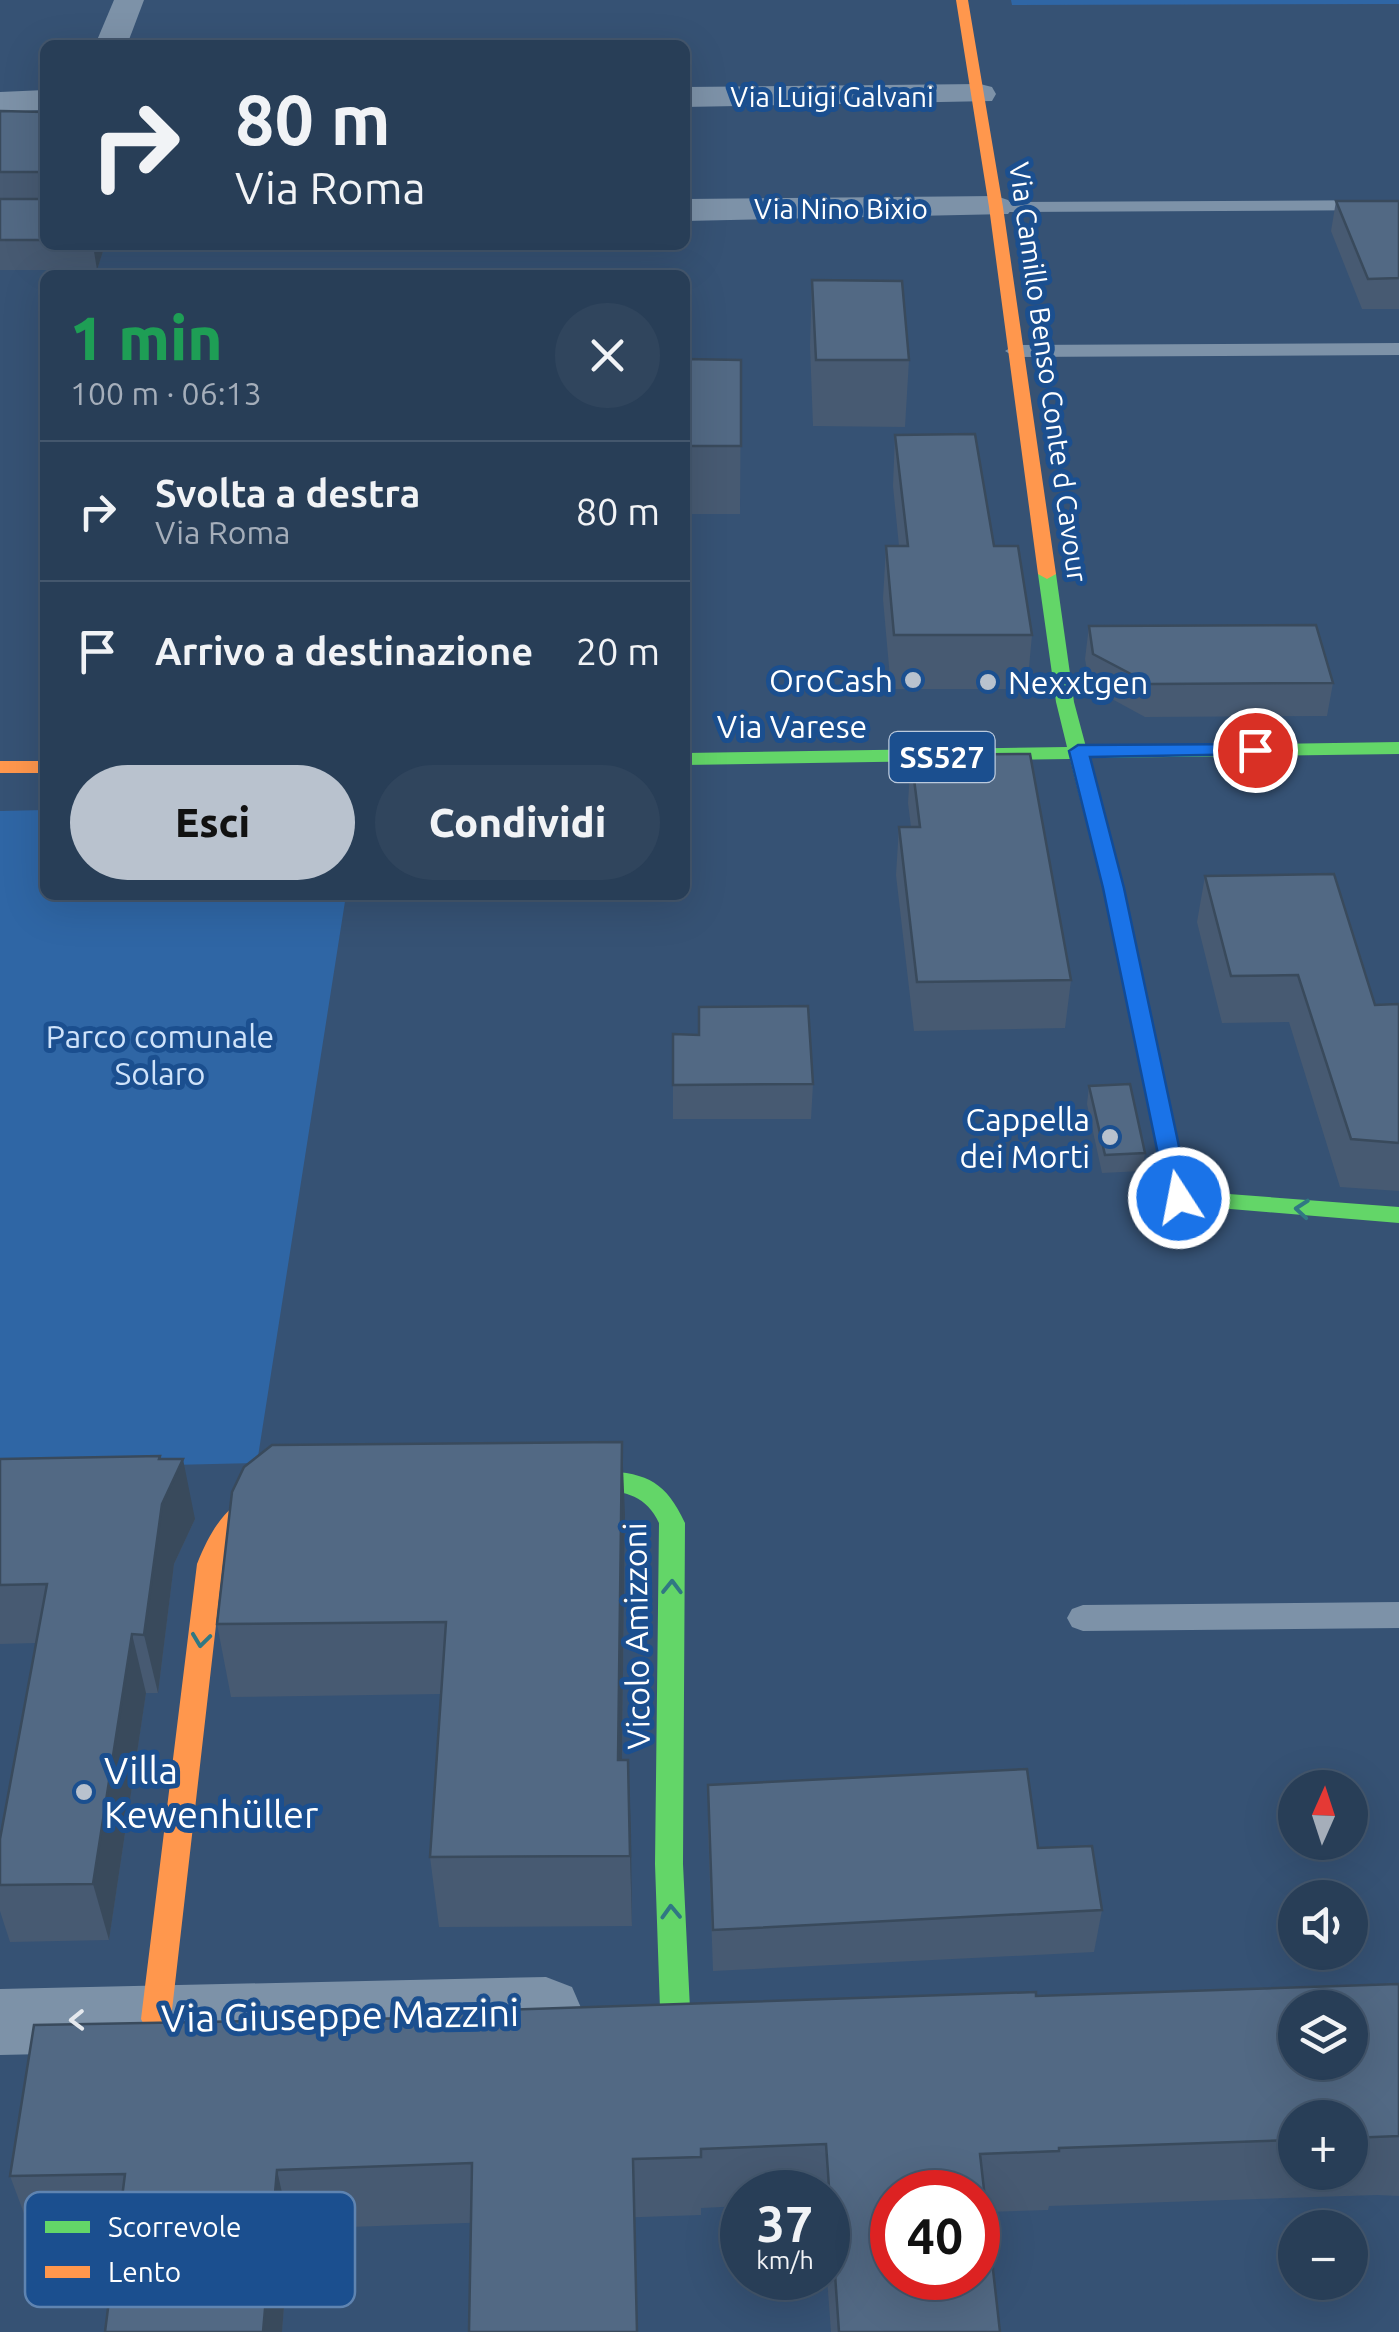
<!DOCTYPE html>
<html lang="it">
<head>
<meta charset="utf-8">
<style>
  body { margin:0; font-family:Ubuntu,sans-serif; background:#30455d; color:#f1f3f6; height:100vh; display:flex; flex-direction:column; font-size:38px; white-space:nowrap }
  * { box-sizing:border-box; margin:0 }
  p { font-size:32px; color:#a5aeba }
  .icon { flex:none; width:55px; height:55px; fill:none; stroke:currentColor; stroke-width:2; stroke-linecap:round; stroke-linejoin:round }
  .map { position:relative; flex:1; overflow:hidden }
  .details { position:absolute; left:40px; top:270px; width:650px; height:630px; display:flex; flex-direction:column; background:#283e57; border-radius:15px; box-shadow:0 10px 40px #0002,0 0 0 2px #44576d }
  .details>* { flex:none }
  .top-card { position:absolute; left:40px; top:40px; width:650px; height:210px; border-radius:15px; box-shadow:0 10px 40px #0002,0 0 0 2px #44576d; background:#283e57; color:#f1f3f6; overflow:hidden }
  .needle { width:65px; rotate:3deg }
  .controls { position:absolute; left:1278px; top:1770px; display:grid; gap:20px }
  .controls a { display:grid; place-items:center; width:90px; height:90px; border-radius:50%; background:#283e57; box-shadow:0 10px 40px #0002,0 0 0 2px #44576d; font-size:50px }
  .speed { position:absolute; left:720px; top:2170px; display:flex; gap:20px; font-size:50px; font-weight:700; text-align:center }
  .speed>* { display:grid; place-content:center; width:130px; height:130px; border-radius:50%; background:#283e57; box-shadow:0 10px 40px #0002,0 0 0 2px #44576d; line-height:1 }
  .speed small { font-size:25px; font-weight:400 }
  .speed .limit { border:15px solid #d22; background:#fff; color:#111 }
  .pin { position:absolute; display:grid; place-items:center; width:85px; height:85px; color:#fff; margin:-42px; border:5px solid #fff; border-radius:50%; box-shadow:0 2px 10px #0007 }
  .me { position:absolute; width:110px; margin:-55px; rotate:349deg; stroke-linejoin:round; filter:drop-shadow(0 0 8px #0008) }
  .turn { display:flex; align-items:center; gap:35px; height:210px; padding:0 30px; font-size:45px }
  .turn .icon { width:130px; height:130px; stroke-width:2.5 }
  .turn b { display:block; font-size:70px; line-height:85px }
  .round { display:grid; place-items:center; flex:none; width:105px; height:105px; border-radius:52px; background:#30455d }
  .head { display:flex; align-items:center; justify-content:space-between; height:170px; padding:0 30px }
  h1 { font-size:60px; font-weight:800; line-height:75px; color:#1e9e55 }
  .button { display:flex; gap:20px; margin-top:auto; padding:20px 30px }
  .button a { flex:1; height:115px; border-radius:60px; background:#b9c2ce; color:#111; font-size:40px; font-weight:800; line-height:115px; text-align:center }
  .button a+a { background:#30455d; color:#f1f3f6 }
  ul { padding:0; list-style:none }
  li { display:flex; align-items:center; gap:30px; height:140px; padding:0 30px; border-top:2px solid #44576d }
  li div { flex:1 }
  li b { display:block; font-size:38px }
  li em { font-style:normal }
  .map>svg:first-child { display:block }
  .green { fill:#2f66a5 }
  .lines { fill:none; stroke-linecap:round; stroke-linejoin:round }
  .lane { fill:#7d92a8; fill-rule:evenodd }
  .street { fill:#7d92a8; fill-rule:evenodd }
  .fast { fill:#63d668; fill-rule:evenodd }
  .slow { fill:#ff974d; fill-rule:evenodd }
  .wall { fill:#475a72; fill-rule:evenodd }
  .shaded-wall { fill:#394a5c }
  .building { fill:#526984; stroke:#394a5c; stroke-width:2.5; fill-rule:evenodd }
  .oneway { stroke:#317883 }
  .oneway2 { stroke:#e5e9ee }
  .route { fill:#1a73e8; stroke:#114b97; stroke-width:2.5 }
  .poi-dot { fill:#b9c2ce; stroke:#1b4f8f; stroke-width:4 }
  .labels { text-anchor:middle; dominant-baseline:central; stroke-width:10; stroke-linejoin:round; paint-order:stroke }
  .far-street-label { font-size:28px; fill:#fff; stroke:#1b4f8f }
  .shield { fill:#1b4f8f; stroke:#bbcadd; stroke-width:2.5 }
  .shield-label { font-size:30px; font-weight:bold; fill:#fff }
  .poi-label { font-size:32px; fill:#fff; stroke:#1b4f8f; text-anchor:end }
  .street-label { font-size:32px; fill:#fff; stroke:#1b4f8f }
  .park-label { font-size:32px; fill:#cfe3fa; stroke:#1b4f8f }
  .near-poi-label { font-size:38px; fill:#fff; stroke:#1b4f8f; text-anchor:start }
  .near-street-label { font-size:38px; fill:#fff; stroke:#1b4f8f }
  .key { fill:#1b4f8f; stroke:#5f84b1; stroke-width:2.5 }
  .key-label { font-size:28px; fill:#fff }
</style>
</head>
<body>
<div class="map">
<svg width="1399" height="2332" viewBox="0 0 1399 2332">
  <rect width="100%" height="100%" fill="#365274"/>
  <g class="green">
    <polygon points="1011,0 1399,0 1399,4 1012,5"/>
    <polygon points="45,810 45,895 346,895 257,1463 0,1469 0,811"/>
  </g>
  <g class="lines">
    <g class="lane">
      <polygon points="1399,200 1399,210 996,212 987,207 996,202"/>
      <polygon points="1399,343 1399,355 1015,357 1005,351 1015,345"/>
      <polygon points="1399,1602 1399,1628 1083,1631 1072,1627 1067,1618 1072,1609 1083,1605"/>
    </g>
    <g class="street">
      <polygon points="114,0 144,0 127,45 95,45"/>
      <polygon points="980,84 992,87 996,94 992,101 685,107 685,87"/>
      <polygon points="45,90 45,110 0,112 0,92"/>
      <polygon points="996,196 1008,200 1014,207 1008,214 685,221 685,199"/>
      <polygon points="546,1977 572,1987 582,2010 572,2033 546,2043 0,2055 0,1989"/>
    </g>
    <g class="fast">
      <polygon points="1047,569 1056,574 1074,702 1086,747 1399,742 1399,754 1089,758 1123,888 1189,1191 1399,1207 1399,1223 1171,1204 1103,888 1070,759 685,765 685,753 1067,747 1056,702 1038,574"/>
      <path d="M604 1471C649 1473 666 1483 685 1523L683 1864 690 2009 685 2019 675 2023 665 2019 660 2009 655 1864 659 1523C639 1478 589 1492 548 1494L539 1491 535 1484 539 1477 548 1474Z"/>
    </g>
    <g class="slow">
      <polygon points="956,0 968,0 1003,207 1056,574 1047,579 1038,574 989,207"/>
      <rect x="0" y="761" width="45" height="12"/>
      <path d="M292 1477 301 1480 305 1487 301 1494C262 1507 238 1525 223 1564L171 2019 166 2029 156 2033 146 2029 141 2019 197 1564C218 1511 239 1494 292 1477Z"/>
    </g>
  </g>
  <g class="wall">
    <polygon points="0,111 45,112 45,245 105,245 97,270 0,270"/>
    <polygon points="1336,201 1399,201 1399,309 1362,309 1331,231"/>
    <polygon points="812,280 909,360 905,427 813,426 810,346"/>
    <polygon points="685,359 741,360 740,514 685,514"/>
    <polygon points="895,435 994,546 1032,635 1027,689 891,689 883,599 886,546 899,546 893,486"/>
    <polygon points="1089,626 1333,683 1327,716 1145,717 1090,687 1085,659"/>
    <polygon points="911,755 1071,980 1065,1028 914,1031 896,875 899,827 911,827 908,803"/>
    <polygon points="1205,876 1375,1005 1399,1004 1399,1191 1340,1187 1289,1022 1222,1023 1197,922"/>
    <polygon points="673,1034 813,1084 811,1119 673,1119"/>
    <polygon points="1089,1086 1145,1153 1142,1171 1102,1173 1087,1104"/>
    <polygon points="160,1456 195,1519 174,1564 158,1693 146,1693 109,1940 10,1942 0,1911 0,1839 36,1643 0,1644 0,1459"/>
    <polygon points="625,1515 622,1760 628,1760 632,1926 439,1927 430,1857 441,1694 231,1697 217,1624"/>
    <polygon points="708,1785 1038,1848 1102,1910 1094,1952 713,1971 708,1827"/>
    <path d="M1399 1984V2196L1377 2195 1049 2206 1048 2210 986 2212 1000 2332H831L827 2278 828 2192H742V2206L701 2208V2215L290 2229 282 2332H105L118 2233 32 2235 10 2176 415 2018ZM1295 2118H1350V2172H1295Z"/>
  </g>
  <g class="shaded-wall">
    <polygon points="93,245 105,245 97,270"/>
    <polygon points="622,1442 625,1515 621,1832 618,1760"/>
    <polygon points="160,1456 167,1492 183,1459 195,1519 174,1564 158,1693 144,1635"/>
    <polygon points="132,1634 146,1693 109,1940 93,1884"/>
    <polygon points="628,1760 631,1831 632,1926 630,1856"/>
    <polygon points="277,2170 290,2229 282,2332 263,2332"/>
  </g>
  <g class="building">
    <polygon points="0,111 45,112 45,240 0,240 0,199 43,199 43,172 0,172"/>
    <polygon points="1336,201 1399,201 1399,278 1368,279"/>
    <polygon points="812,280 902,281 909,360 816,360"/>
    <polygon points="685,359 741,360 741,446 685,446"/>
    <polygon points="975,434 994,546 1018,546 1032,635 894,635 886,546 908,546 895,435"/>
    <polygon points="1316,625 1333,683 1150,684 1093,654 1089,626"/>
    <polygon points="1030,754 1071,980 917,982 899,827 920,827 911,755"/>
    <polygon points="1334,874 1375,1005 1399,1004 1399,1143 1351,1139 1298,975 1231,976 1205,876"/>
    <polygon points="808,1006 813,1084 673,1085 673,1034 699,1035 699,1007"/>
    <polygon points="1130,1084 1145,1153 1105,1155 1089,1086"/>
    <polygon points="622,1442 618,1760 628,1760 630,1856 430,1857 446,1622 217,1624 232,1492 244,1467 272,1445"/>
    <polygon points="160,1456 159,1459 183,1459 162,1504 144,1635 132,1634 93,1884 0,1885 0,1839 47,1584 0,1585 0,1459"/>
    <polygon points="1027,1769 1038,1848 1092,1846 1102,1910 713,1930 708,1785"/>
    <path d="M1399 1984V2136L1350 2138V2118H1295V2140L1059 2148V2151L980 2154 1000 2332H839L826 2144 701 2149V2157L633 2159 637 2332H469L472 2163 277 2170 263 2332H105L125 2174 10 2176 34 2025 415 2018V2013L1036 1992V1996ZM1295 2008H1350V2062H1295ZM892 2192H978V2278H892Z"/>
  </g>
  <defs><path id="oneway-chevron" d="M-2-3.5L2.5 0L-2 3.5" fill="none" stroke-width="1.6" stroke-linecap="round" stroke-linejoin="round" transform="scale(2.5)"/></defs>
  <g class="oneway">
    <use href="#oneway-chevron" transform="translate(1302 1209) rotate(-175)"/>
    <use href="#oneway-chevron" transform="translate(672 1587) rotate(-89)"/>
    <use href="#oneway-chevron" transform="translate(201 1640) rotate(97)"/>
    <use href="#oneway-chevron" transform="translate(671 1912) rotate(-92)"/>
  </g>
  <use class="oneway2" href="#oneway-chevron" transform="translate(77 2020) rotate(179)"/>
  <polygon class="route" points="1255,744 1262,746 1262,754 1090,757 1124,888 1190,1198 1179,1206 1167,1198 1103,888 1069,751 1078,745"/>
  <g class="poi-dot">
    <circle cx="913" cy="680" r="10"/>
    <circle cx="988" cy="682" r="10"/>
    <circle cx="1110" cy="1137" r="10"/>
    <circle cx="84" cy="1792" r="10"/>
  </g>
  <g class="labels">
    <g class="far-street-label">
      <text x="832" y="96">Via Luigi Galvani</text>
      <text x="841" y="208">Via Nino Bixio</text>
      <text transform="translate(1049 372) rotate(82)">Via Camillo Benso Conte d Cavour</text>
    </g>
    <rect class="shield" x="889.5" y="732" width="105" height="50" rx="8"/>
    <g class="shield-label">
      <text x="942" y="757">SS527</text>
    </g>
    <g class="poi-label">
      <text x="893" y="680">OroCash</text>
      <text x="1008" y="682" text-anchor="start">Nexxtgen</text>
      <text x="1090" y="1119">Cappella<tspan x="1090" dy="37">dei Morti</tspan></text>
    </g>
    <g class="street-label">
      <text x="792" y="726">Via Varese</text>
      <text transform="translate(636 1636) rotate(-91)">Vicolo Amizzoni</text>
    </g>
    <g class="park-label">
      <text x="160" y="1036">Parco comunale<tspan x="160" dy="37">Solaro</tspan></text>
    </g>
    <g class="near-poi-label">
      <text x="104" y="1770">Villa<tspan x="104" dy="44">Kewenhüller</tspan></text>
    </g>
    <g class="near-street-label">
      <text transform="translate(340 2015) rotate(-1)">Via Giuseppe Mazzini</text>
    </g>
  </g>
  <rect x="25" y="2192" width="330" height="115" rx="15" class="key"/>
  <rect x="45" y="2221" width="45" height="12" fill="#63d668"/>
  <rect x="45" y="2266" width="45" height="12" fill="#ff974d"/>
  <g class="key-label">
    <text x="108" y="2237">Scorrevole</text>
    <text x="108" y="2282">Lento</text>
  </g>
</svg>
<div class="controls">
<a><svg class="needle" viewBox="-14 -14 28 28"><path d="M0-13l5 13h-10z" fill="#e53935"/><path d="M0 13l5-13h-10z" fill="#a5aeba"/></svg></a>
<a><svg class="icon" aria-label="sound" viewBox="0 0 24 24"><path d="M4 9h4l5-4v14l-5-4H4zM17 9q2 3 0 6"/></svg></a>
<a><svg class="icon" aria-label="layers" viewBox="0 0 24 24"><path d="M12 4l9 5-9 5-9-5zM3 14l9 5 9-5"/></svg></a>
<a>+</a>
<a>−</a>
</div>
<div class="speed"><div>37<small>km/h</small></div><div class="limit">40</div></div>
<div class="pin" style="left:1255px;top:750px;background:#d93025"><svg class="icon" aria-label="arrive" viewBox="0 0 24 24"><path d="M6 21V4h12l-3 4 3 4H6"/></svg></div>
<svg class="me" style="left:1179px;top:1198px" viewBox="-20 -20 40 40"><circle r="17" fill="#1a73e8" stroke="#fff" stroke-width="3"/><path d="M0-11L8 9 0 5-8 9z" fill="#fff"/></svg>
<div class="top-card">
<div class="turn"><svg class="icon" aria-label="right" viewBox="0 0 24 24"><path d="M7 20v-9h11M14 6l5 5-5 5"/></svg><div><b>80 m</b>Via Roma</div></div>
</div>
<section class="details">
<div class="head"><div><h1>1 min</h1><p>100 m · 06:13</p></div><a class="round"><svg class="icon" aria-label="close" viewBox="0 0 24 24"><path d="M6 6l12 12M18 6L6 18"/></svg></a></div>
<ul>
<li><svg class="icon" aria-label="right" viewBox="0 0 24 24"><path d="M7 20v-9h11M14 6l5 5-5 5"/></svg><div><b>Svolta a destra</b><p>Via Roma</p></div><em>80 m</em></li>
<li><svg class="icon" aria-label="arrive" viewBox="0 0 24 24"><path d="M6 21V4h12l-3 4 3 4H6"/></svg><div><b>Arrivo a destinazione</b></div><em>20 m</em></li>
</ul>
<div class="button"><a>Esci</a><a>Condividi</a></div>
</section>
</div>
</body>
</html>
